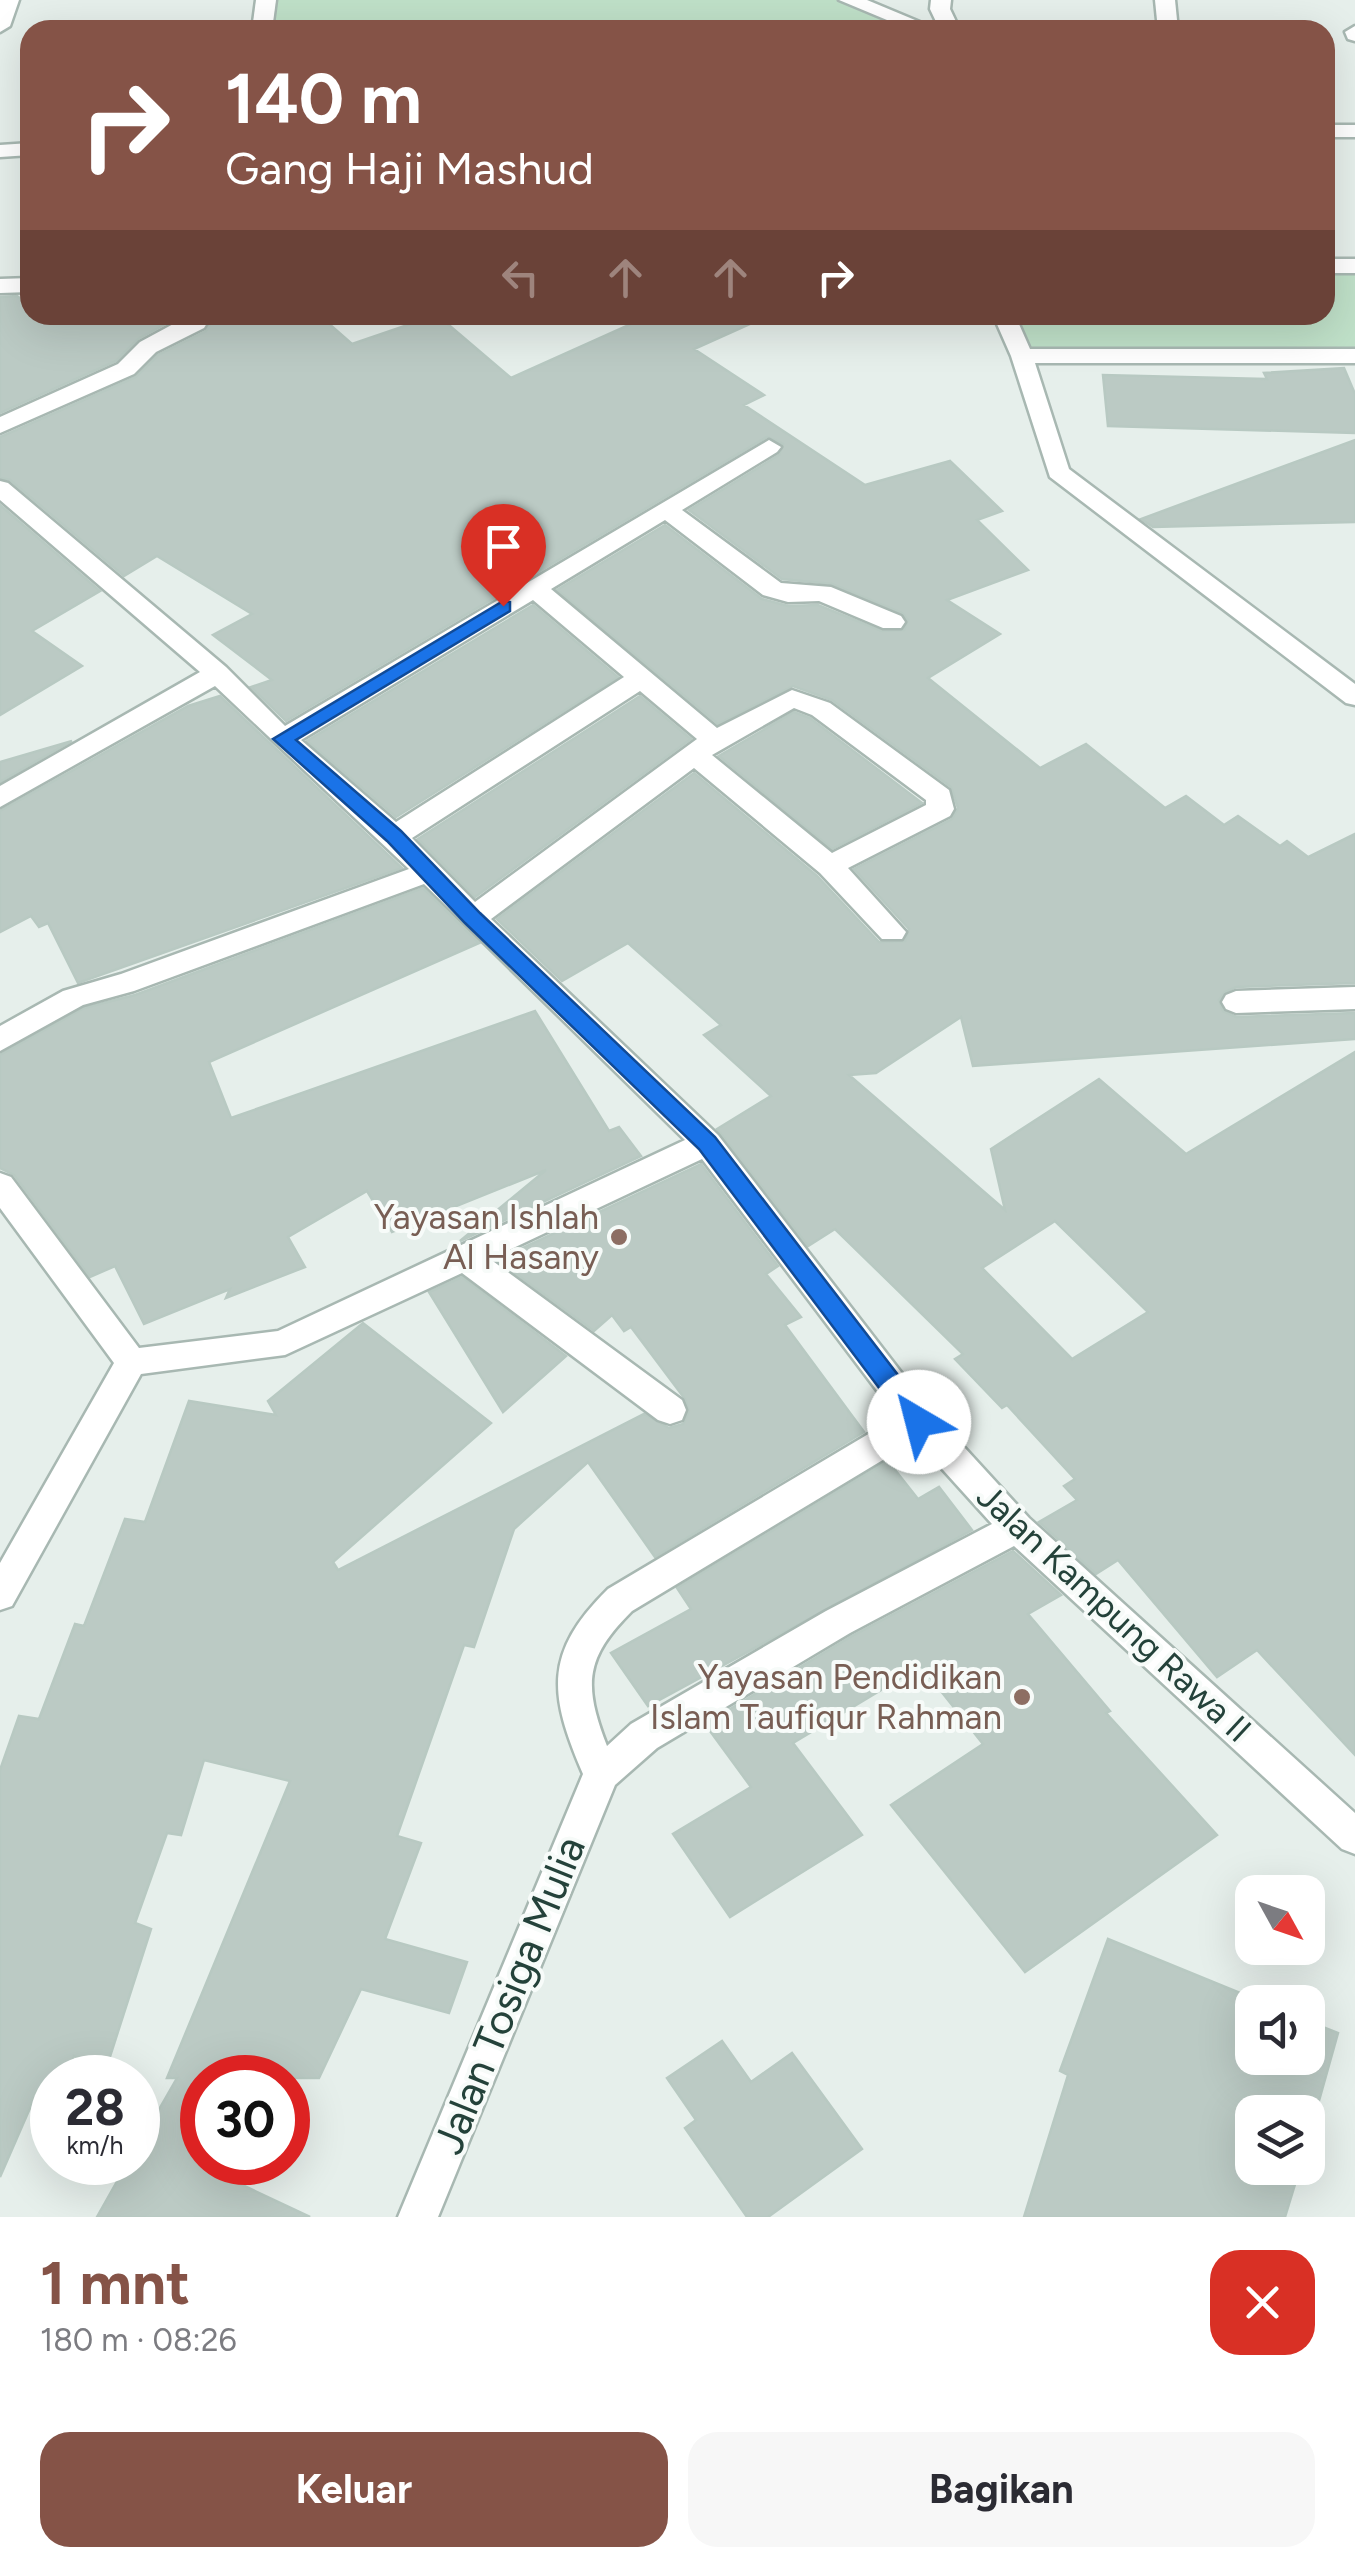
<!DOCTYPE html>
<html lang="id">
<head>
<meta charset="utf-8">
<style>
  body { margin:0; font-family:Figtree,sans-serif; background:#f7f7f7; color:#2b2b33; height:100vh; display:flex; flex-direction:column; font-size:38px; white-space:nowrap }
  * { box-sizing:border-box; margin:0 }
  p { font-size:32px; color:#7c7c81 }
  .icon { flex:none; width:55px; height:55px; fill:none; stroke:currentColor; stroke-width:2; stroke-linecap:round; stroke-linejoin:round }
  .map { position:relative; height:2217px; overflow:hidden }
  .details { display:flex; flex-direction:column; background:#fff; flex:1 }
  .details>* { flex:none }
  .guide { position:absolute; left:20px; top:20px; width:1315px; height:305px; border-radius:30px; box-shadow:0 10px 40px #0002; background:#855347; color:#fff; overflow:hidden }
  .needle { width:65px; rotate:130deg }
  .tools { position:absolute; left:1235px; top:1875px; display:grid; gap:20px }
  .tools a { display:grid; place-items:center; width:90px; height:90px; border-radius:20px; background:#fff; box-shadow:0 10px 40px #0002; font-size:50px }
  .speed { position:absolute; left:30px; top:2055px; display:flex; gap:20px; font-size:50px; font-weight:700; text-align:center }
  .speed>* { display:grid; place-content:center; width:130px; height:130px; border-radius:50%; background:#fff; box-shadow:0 10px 40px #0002; line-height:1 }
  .speed small { font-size:25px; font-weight:400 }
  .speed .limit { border:15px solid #d22; background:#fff; color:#111 }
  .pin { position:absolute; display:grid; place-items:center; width:85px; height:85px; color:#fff; margin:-102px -42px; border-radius:50% 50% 50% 0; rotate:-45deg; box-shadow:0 0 10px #0007 }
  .pin .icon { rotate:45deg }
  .me { position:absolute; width:110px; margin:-55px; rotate:323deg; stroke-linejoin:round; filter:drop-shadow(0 0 8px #0008) }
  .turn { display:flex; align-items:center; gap:35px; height:210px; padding:0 40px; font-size:45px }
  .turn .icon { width:130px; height:130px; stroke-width:2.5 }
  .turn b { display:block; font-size:70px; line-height:85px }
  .lanes { display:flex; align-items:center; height:95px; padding:0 40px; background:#0003; justify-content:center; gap:50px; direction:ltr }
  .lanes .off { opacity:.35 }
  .round { display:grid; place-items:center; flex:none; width:105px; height:105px; border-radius:30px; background:#f7f7f7 }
  .headline { display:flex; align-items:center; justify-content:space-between; height:170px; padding:0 40px }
  h1 { font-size:60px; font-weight:700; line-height:75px; color:#855347 }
  .action { display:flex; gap:20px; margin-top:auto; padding:20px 40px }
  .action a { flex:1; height:115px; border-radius:30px; background:#855347; color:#fff; font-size:40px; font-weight:700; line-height:115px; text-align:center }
  .action a+a { background:#f7f7f7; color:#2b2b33 }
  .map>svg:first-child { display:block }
  .green { fill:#bfe0c8 }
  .building { fill:#bbcac4; stroke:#b8c9c2; stroke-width:2.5; fill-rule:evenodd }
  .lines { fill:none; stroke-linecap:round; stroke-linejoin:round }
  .street-casing { stroke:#a8b8b2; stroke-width:5 }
  .street { fill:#fff; fill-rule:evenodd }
  .route { fill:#1a73e8; stroke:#114b97; stroke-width:2.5 }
  .education-dot { fill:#8d6e63; stroke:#f7fbf9; stroke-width:4 }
  .labels { text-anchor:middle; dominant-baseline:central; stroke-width:8; stroke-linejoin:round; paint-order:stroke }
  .education-label { font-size:35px; fill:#785e54; stroke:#f7fbf9; text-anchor:end }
  .street-label { font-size:35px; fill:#24423a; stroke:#f7fbf9 }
  .near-street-label { font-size:42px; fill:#24423a; stroke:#f7fbf9 }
</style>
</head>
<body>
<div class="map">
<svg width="1355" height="2217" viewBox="0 0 1355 2217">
  <rect width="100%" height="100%" fill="#e6efeb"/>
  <g class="green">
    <polygon points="276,0 863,0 945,30 271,30"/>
    <polygon points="1325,268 1355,269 1355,349 1027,355 1009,315 1325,315"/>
  </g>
  <g class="building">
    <polygon points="17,296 30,306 30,315 182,315 138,339 116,361 0,413 0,297"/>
    <path d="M216 315H319L352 344 437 315 511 378 651 315H770L694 349 764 395 744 405 865 485 950 461 1002 511 977 520 1028 570 947 600 1000 634 928 678 1040 768 1086 744 1165 808 1186 796 1224 825 1238 816 1280 846 1287 841 1308 857 1355 834V983L1236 987 1225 992 1219 1000 1223 1011 1236 1017 1355 1013V1039L973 1066 961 1017 876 1073 849 1075 1005 1210 991 1149 1099 1079 1186 1154 1355 1052V1755L1257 1650 1217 1677 1118 1560 1096 1574 1039 1522 1077 1500 1064 1486 1075 1479 1007 1405 1002 1408 955 1359 963 1354 835 1229 808 1246 717 1129 771 1096 704 1035 721 1025 628 943 562 981 497 919 694 773 817 876 879 942 905 941 909 929 854 869 952 819 958 808 951 787 832 700 793 686 718 724 557 590 665 525 762 599 788 606 818 605 882 631 904 630 908 620 902 613 832 584 782 579 689 510 779 455 783 444 767 437 286 721 251 687 272 680 213 635 252 614 157 556 124 576 10 480 0 478V437L136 377 158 355 206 331ZM1055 1221 1148 1312 1072 1359 982 1268Z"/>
    <polygon points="1344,368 1355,394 1355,433 1108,426 1103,375 1267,379 1264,373"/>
    <polygon points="1355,440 1355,522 1153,527 1141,519"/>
    <polygon points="0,505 100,591 32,631 82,666 0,715"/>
    <polygon points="533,605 618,677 396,817 307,741"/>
    <polygon points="220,696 402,868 78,983 48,923 39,927 31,916 0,932 0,811 188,706"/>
    <polygon points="640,696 691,739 475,897 418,839"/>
    <polygon points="794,712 810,718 922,803 832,849 719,756"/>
    <polygon points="72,741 0,782 0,762"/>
    <polygon points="423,888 479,943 209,1062 231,1118 535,1011 609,1131 619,1127 641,1156 460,1241 546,1170 392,1232 367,1191 288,1237 305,1267 226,1298 230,1289 144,1324 115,1266 90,1277 14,1175 0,1168 0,1055 84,1008 135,995"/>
    <polygon points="701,1164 778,1266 766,1274 801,1317 785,1325 864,1432 655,1557 588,1462 514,1529 474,1647 464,1645 397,1836 421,1843 385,1939 467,1962 449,2013 361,1989 319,2078 202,2078 202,2166 310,2217 97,2217 128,2162 138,2162 138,2146 177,2078 167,2078 290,1781 204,1760 181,1835 167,1833 135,1923 151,1929 106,2069 74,2056 64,2078 52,2078 52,2097 37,2092 0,2177 0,1770 19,1716 39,1719 75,1624 84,1626 125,1519 145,1522 189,1401 276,1415 268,1401 363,1323 491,1423 333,1562 338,1570 644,1414 669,1428 683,1424 689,1411 685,1399 631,1327 624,1331 612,1315 594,1331 497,1260"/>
    <polygon points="462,1277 566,1356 503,1412 429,1292"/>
    <polygon points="888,1461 918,1499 939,1487 972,1530 648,1706 611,1653 691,1609 677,1588"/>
    <polygon points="1013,1551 1061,1595 1028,1614 1110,1711 1106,1713 1217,1835 1025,1972 891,1805 983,1744 921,1666 793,1743 862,1835 730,1917 673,1834 751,1787 705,1724 852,1636"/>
    <polygon points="1108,1939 1262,2002 1252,2002 1252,2058 1308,2058 1308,2021 1338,2033 1308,2140 1308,2112 1252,2112 1252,2168 1300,2168 1285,2217 1024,2217 1068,2075 1060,2071"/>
    <polygon points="722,2041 751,2082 792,2053 862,2149 768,2217 747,2217 685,2128 696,2120 667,2078"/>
  </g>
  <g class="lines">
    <defs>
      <g id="street">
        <polygon points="0,0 19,0 10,26 0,32"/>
        <polygon points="256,0 276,0 272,30 252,30"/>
        <polygon points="839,0 867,0 939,30 911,30"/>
        <polygon points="931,0 951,0 950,9 960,30 940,30 930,9"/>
        <polygon points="1155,0 1175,0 1178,30 1158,30"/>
        <polygon points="1355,26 1355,41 1348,39 1345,32"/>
        <rect x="1325" y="125" width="30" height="12"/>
        <polygon points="30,143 30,155 0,157 0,145"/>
        <rect x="1325" y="259" width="30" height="14"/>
        <polygon points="30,278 30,292 0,293 0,279"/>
        <polygon points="190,315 212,315 204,328 156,352 134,374 0,433 0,417 118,364 140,342"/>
        <polygon points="993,315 1015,315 1030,349 1355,349 1355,363 1035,363 1069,469 1355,684 1355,705 1346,703 1050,477 1011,356"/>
        <path d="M769 440 781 447 777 452 682 510 781 583 831 587 901 616 905 622 901 628H883L819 601 788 602 763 595 665 520 551 589 717 728 792 690 830 703 949 790 954 809 950 816 848 868 906 932 902 939H882L820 873 694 768 491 919 718 1135 931 1411 1029 1518 1355 1813V1854L1342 1849 1014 1546 850 1633 657 1748 615 1785 438 2217H398L583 1774C549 1695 543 1653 608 1589L897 1417 702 1159 490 1259 682 1400 686 1410 682 1420 670 1424 658 1420 462 1273 285 1355 141 1374 12 1606 0 1610V1563L114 1363 0 1208V1173L11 1177 139 1348 278 1331 685 1140 424 884 134 991 83 1005 0 1051V1026L63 991 121 974 409 869 215 686 0 807V786L200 672 0 500V481L8 483 226 667 285 726ZM533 600 624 677 396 822 301 740ZM640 691 697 739 475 902 412 838ZM794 708 812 715 926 800V805L832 853 712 755ZM916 1440 992 1524 826 1611 631 1724 607 1746C583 1684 585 1658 632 1611Z"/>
        <polygon points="1355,987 1355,1009 1236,1013 1226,1009 1222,1002 1226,995 1236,991"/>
      </g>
    </defs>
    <use href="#street" class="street-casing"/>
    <use href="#street" class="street"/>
  </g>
  <polygon class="route" points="503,601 510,602 510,611 296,740 401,831 480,913 715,1137 928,1414 932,1422 928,1429 919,1432 910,1429 699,1149 465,923 387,841 273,739"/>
  <g class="education-dot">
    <circle cx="619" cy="1237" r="10"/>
    <circle cx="1022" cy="1697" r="10"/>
  </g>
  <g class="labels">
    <g class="education-label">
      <text x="599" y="1217">Yayasan Ishlah<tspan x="599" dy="40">Al Hasany</tspan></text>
      <text x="1002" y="1677">Yayasan Pendidikan<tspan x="1002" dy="40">Islam Taufiqur Rahman</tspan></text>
    </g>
    <g class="street-label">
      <text transform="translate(1114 1613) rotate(43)">Jalan Kampung Rawa II</text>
    </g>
    <g class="near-street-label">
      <text transform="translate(509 1995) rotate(-68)">Jalan Tosiga Mulia</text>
    </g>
  </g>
</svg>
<div class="tools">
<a><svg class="needle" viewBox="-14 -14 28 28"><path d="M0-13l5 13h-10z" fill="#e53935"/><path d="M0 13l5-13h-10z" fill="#7c7c81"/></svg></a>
<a><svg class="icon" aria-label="sound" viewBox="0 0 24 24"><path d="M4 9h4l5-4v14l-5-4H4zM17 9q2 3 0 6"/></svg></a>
<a><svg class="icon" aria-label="layers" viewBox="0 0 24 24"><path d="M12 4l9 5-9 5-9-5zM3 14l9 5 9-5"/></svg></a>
</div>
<div class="speed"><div>28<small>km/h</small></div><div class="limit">30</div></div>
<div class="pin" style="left:503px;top:606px;background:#d93025"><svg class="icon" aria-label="arrive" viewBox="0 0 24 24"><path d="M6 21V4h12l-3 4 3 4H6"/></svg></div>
<svg class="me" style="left:919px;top:1422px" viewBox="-20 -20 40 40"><circle r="19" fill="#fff"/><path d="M0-13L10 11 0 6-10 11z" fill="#1a73e8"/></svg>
<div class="guide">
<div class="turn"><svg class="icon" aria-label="right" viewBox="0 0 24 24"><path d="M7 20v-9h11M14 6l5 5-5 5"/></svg><div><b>140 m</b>Gang Haji Mashud</div></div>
<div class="lanes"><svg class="icon off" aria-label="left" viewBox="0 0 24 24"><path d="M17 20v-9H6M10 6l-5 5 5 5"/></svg><svg class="icon off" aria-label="ahead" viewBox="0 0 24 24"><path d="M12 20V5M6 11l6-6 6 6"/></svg><svg class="icon off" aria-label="ahead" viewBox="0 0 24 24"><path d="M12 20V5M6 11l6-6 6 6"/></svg><svg class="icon" aria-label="right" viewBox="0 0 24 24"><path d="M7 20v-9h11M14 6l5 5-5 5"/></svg></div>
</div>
</div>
<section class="details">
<div class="headline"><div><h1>1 mnt</h1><p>180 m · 08:26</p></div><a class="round" style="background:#d93025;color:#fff"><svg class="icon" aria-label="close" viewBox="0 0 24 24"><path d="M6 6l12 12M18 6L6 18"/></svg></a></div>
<div class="action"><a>Keluar</a><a>Bagikan</a></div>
</section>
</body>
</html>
